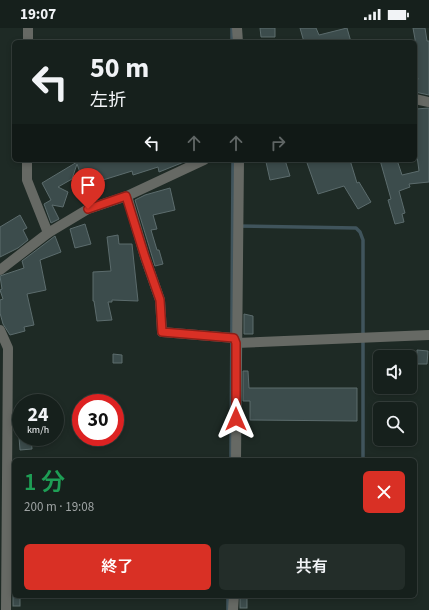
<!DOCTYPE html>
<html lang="ja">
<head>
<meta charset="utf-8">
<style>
  body { margin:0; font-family:"Source Sans 3","Noto Sans JP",sans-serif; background:#232d29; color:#f1f3f6; height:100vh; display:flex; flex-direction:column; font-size:15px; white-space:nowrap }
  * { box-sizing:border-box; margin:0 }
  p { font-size:13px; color:#9ea3a3 }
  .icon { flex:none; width:22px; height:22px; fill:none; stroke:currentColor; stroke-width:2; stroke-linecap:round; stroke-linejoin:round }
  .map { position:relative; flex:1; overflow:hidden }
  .side { position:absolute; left:12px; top:430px; width:405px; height:140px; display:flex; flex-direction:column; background:#16201c; border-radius:6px; box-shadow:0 2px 6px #0003,0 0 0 1px #353e3b }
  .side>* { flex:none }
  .hud { position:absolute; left:12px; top:12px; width:405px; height:122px; border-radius:6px; box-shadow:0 2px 6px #0003,0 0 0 1px #353e3b; background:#16201c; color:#f1f3f6; overflow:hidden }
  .controls { position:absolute; left:373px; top:322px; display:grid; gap:8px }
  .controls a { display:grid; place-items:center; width:44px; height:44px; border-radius:6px; background:#16201c; box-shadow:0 2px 6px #0003,0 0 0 1px #353e3b; font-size:20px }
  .speed { position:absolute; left:12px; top:366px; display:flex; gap:8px; font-size:20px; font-weight:700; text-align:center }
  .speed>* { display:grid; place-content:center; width:52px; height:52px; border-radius:50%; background:#16201c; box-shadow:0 2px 6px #0003,0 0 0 1px #353e3b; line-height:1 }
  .speed small { font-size:10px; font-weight:400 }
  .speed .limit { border:6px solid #d22; background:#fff; color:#111 }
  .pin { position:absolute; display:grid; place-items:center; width:34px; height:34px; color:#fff; margin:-41px -17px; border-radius:50% 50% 50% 0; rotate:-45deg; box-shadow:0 0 4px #0007 }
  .pin .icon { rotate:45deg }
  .me { position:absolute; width:44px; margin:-22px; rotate:0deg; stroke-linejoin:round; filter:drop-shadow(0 0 3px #0008) }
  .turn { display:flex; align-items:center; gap:14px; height:84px; padding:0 12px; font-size:18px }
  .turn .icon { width:52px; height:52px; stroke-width:2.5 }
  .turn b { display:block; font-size:28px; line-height:34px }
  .lanes { display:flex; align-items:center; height:38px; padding:0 12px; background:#0003; justify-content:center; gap:20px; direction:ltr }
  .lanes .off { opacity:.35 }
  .round { display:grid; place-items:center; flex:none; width:42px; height:42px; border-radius:6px; background:#232d29 }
  .summary { display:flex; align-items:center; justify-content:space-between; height:68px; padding:0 12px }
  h1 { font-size:24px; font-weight:600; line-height:30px; color:#1e9e55 }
  .action { display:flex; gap:8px; margin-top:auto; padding:8px 12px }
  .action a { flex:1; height:46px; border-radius:6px; background:#d93025; color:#fff; font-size:16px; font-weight:600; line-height:46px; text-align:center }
  .action a+a { background:#232d29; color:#f1f3f6 }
  .status { display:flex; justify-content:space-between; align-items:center; height:28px; padding:0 20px; background:#16201c; direction:ltr }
  .status svg { height:11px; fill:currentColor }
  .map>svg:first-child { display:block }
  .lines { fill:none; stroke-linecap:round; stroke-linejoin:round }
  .stream { stroke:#40545c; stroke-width:3.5 }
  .building { fill:#3c4c4c; stroke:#5c6c6d }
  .minor { stroke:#666964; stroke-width:10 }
  .route-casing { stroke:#8d1f18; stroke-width:10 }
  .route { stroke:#d93025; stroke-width:7 }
</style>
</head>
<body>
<div class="status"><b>19:07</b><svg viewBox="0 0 49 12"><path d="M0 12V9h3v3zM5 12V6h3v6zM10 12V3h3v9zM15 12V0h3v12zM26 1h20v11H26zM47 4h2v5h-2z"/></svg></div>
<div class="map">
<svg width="429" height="582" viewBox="0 0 429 582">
  <rect width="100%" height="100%" fill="#1e2a25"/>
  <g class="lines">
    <g class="stream">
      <polyline points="232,0 232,14"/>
      <polyline points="233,198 356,200 360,204 363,212 363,430"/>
      <polyline points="231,432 233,132"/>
      <polyline points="228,582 228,568"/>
    </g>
  </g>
  <g class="building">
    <polygon points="260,0 275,0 275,9 261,9"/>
    <polygon points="300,0 316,0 319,7 347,0 351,14 304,14"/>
    <polygon points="413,0 425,0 427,13 429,13 429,67 415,64 418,50 415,51 415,11"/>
    <polygon points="429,80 429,154 409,156 410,159 399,163 405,185 402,186 404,194 395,196 388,172 391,171 380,132 397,132 402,147 419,143 417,128 415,128 415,87 417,87 416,81"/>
    <polygon points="85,132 189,132 159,144 158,139 133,147 132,143 90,156 90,154 84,156 77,136 72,151 58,159 68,164 63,179 52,177 59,191 51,195 44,176 51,172 42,155 77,134"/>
    <polygon points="273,132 285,132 290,148 270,152 266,134"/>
    <polygon points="306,132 350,132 357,155 359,154 371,174 358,181 344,158 318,166"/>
    <polygon points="170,160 175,182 153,187 157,201 151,202 157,222 159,222 163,236 155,238 135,172 145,167"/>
    <polygon points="20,187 27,200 23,202 28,212 18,220 0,229 0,199"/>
    <polygon points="85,196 91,216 75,220 70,201"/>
    <polygon points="118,207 119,216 132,216 138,273 112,272 112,274 108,274 112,292 97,293 94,273 93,273 93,244 111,243 107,209"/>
    <polygon points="55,208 61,224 40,232 46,262 27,266 34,297 24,299 25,303 10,307 3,296 0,285 0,272 3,271 0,262 2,261 0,248 24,240 22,233"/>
    <polygon points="244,286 253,288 253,306 244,306"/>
    <polygon points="417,322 428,323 427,336 417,336"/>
    <polygon points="113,326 122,327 122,335 113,335"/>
    <polygon points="243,343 248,343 249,360 357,360 357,393 250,392 250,373 243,373"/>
    <polygon points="19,409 31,409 32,421 20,422"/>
    <rect x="13" y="568" width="7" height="10"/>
    <rect x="240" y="568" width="7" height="12"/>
  </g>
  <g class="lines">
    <g class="minor">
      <polyline points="28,0 28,14"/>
      <polyline points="237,0 238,14"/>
      <polyline points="415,71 429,74"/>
      <polyline points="27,132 27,152 48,205"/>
      <polyline points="127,168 145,229 160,272 162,304 234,310 236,315"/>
      <polyline points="0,242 48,205 88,181 127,168 204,132"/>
      <polyline points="0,302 8,320 6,582"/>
      <polyline points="236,315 429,307"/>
      <polyline points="236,432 239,132"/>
      <polyline points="233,582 234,568"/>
    </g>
  </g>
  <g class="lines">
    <defs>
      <polyline id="route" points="88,181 126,168 145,229 160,272 162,304 234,310 236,315 236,391"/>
    </defs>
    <use href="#route" class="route-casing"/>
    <use href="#route" class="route"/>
  </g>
</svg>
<div class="controls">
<a><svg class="icon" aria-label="sound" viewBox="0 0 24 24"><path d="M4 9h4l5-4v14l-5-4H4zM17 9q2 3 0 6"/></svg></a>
<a><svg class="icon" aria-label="search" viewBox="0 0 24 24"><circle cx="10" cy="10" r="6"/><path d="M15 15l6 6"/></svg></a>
</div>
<div class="speed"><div>24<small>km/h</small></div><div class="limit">30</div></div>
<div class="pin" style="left:88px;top:181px;background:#d93025"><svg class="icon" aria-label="arrive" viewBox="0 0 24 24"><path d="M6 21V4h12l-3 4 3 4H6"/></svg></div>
<svg class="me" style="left:236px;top:391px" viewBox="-20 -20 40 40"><path d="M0-17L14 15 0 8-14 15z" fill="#d93025" stroke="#fff" stroke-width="4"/></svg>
<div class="hud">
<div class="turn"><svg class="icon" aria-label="left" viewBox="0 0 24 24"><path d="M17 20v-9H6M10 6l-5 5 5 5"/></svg><div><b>50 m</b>左折</div></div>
<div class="lanes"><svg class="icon" aria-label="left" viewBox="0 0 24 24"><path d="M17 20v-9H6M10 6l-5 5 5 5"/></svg><svg class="icon off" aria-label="ahead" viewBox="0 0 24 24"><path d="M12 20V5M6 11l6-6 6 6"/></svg><svg class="icon off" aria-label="ahead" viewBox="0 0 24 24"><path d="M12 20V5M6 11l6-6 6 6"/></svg><svg class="icon off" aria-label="right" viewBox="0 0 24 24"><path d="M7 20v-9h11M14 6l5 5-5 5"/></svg></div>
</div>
<section class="side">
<div class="summary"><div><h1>1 分</h1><p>200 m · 19:08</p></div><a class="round" style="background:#d93025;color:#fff"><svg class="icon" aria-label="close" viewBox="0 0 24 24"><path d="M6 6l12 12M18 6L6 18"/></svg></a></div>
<div class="action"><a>終了</a><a>共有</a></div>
</section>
</div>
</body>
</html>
